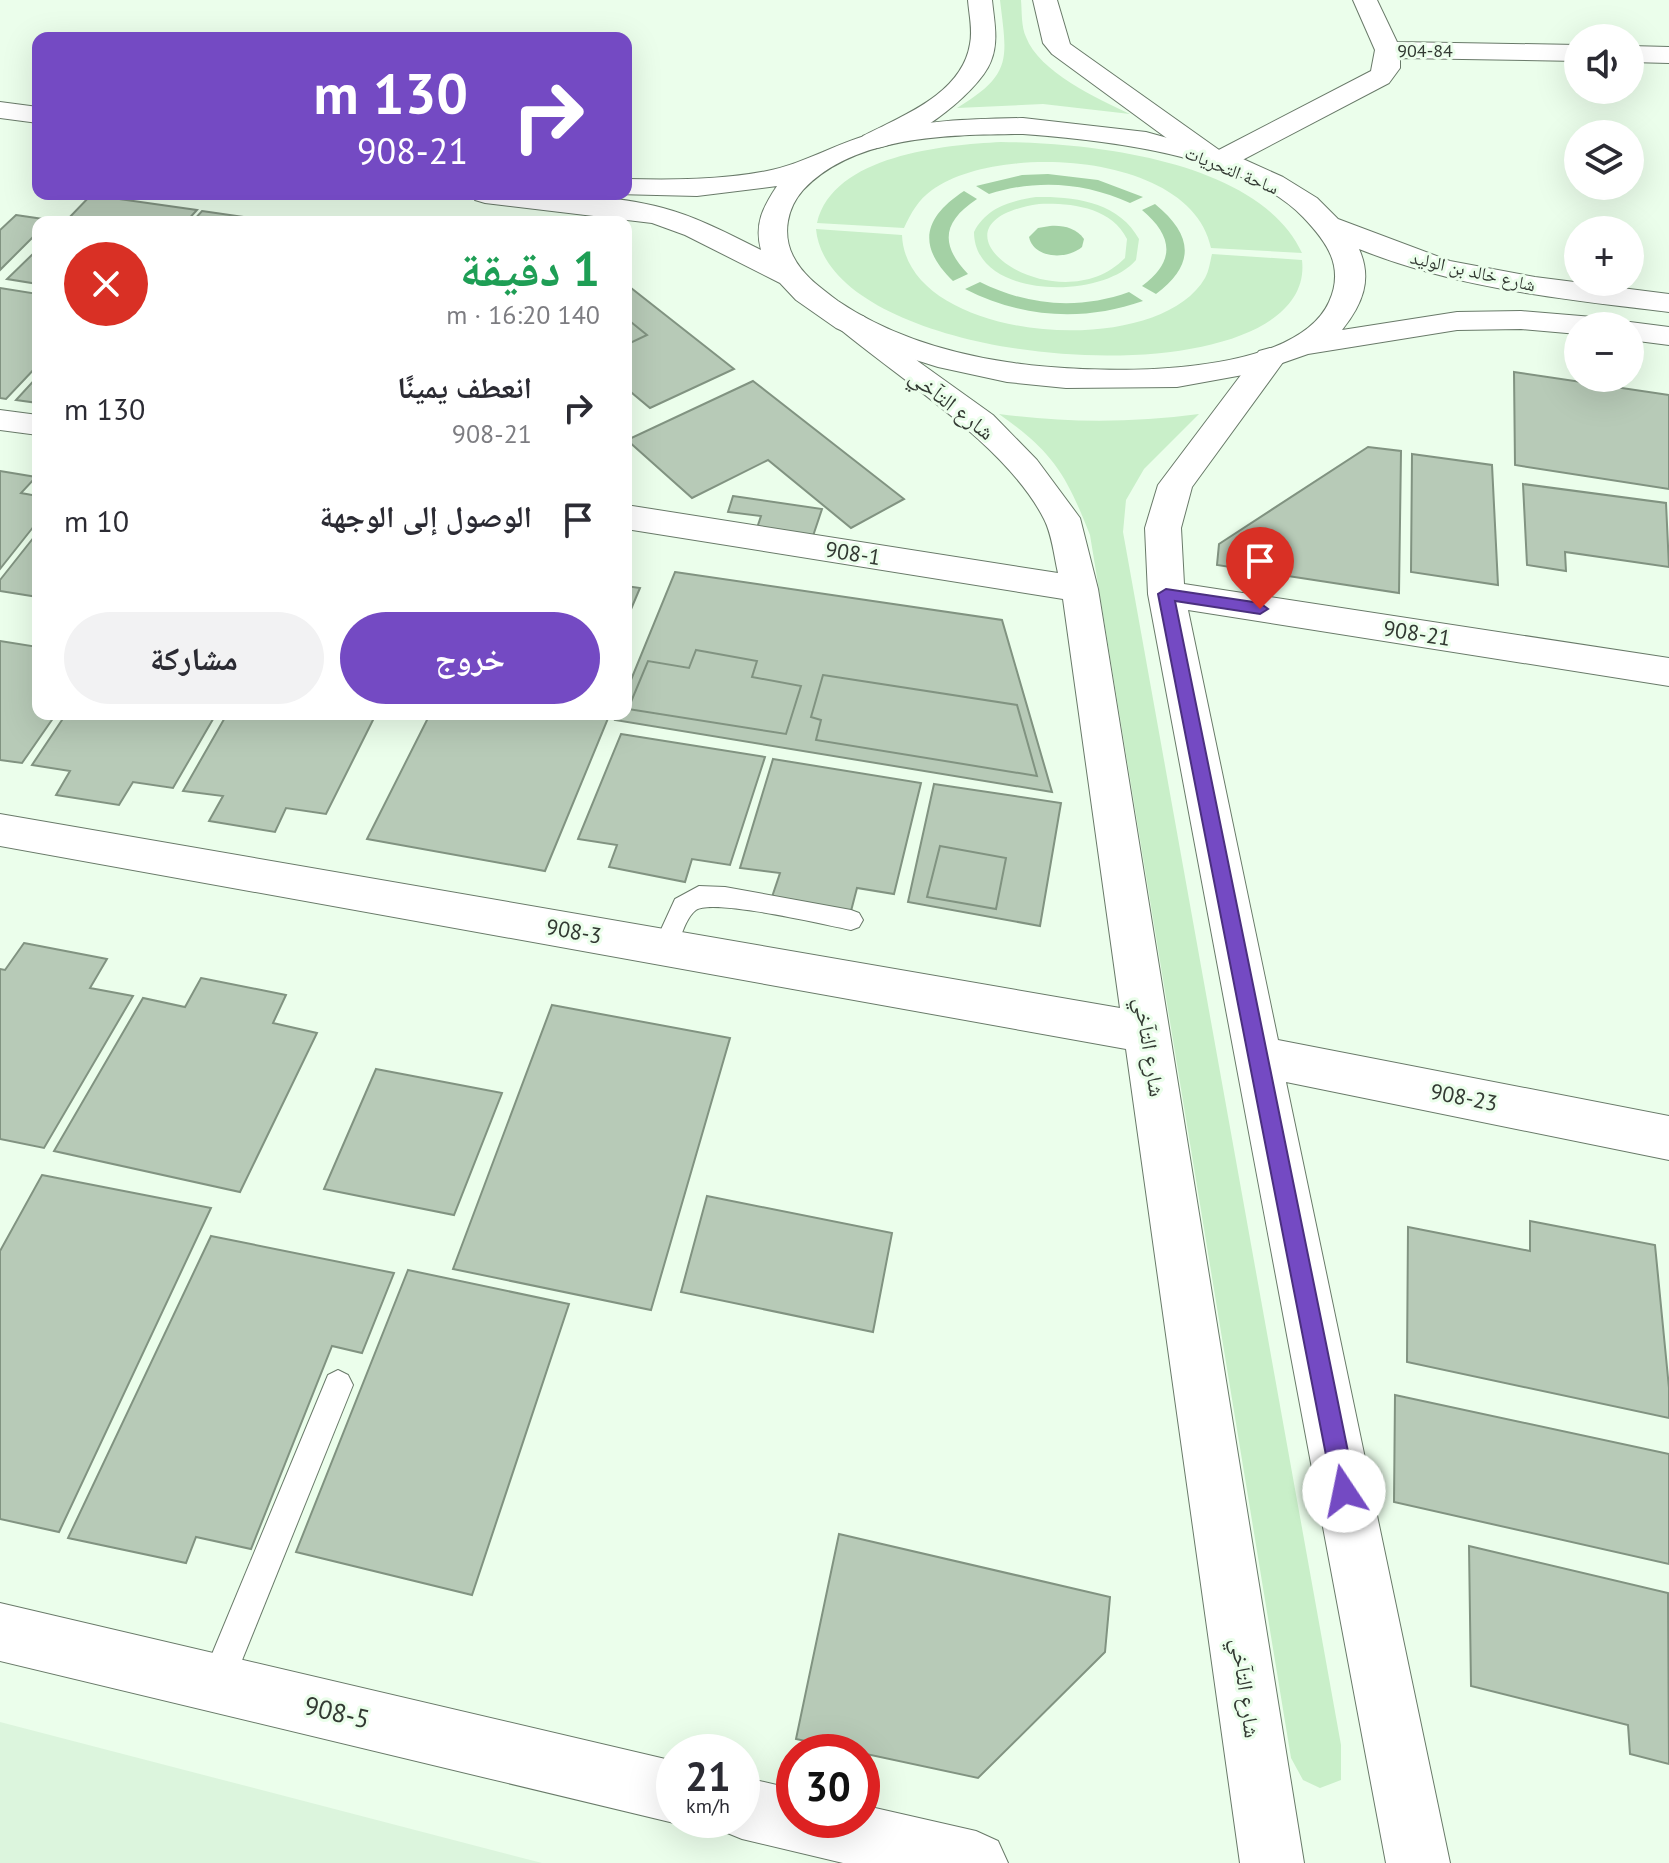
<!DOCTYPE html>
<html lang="ar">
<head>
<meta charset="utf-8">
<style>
  body { margin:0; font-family:"PT Sans","Noto Naskh Arabic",sans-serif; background:#f2f2f3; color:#2b2b33; direction:rtl; height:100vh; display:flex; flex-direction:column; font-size:30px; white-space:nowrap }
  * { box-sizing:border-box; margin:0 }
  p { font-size:26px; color:#7c7c81 }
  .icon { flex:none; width:44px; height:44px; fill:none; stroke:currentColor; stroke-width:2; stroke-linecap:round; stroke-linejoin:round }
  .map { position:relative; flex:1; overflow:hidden; direction:ltr }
  .panel { position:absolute; left:32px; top:216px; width:600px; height:504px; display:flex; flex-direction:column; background:#fff; border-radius:16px; box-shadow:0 8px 32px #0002; direction:rtl }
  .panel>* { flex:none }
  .hud { position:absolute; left:32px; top:32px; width:600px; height:168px; border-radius:16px; box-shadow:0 8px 32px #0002; direction:rtl; background:#744ac3; color:#fff; overflow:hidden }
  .tools { position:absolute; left:1564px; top:24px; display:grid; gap:16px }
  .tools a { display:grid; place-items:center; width:80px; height:80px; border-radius:50%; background:#fff; box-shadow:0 8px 32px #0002; font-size:40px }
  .speed { position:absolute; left:656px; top:1734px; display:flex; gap:16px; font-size:40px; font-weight:700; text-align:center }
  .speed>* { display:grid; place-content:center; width:104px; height:104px; border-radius:50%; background:#fff; box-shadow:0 8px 32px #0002; line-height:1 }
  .speed small { font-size:20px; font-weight:400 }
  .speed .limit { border:12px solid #d22; background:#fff; color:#111 }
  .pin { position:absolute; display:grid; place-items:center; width:68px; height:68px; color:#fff; margin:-82px -34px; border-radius:50% 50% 50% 0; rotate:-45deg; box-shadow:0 0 8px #0007 }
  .pin .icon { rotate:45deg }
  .me { position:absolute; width:88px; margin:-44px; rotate:349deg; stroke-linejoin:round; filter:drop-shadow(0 0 6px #0008) }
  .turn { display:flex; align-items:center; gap:28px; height:168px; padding:0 32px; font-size:36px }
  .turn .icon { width:104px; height:104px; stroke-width:2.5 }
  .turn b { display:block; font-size:56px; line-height:68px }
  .round { display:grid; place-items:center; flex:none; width:84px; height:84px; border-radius:42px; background:#f2f2f3 }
  .overview { display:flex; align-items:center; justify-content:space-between; height:136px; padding:0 32px }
  h1 { font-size:48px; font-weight:700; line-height:60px; color:#1e9e55 }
  .primary-button { display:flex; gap:16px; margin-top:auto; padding:16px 32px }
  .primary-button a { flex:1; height:92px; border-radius:48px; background:#744ac3; color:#fff; font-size:32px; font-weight:700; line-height:92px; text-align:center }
  .primary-button a+a { background:#f2f2f3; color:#2b2b33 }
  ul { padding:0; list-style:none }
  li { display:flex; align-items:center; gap:24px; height:112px; padding:0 32px }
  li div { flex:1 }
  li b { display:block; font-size:30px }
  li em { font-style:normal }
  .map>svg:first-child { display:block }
  .built { fill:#dcf5dd }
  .green { fill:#c9efc9; fill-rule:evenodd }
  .water { fill:#a4d1a5 }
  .building { fill:#b7cab7; stroke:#819381; stroke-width:2 }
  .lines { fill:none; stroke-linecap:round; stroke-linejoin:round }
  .lane-casing { stroke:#697a69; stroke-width:2 }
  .street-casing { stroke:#697a69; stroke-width:2 }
  .secondary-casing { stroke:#697a69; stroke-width:2 }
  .primary-casing { stroke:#697a69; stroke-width:2 }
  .lane { fill:#fff; fill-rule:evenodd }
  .street { fill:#fff; fill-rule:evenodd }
  .secondary { fill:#fff; fill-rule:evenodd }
  .primary { fill:#fff; fill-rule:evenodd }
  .route { fill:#744ac3; stroke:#4b307f; stroke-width:2 }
  .labels { text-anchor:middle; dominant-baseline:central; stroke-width:6; stroke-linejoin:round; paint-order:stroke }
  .far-street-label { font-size:18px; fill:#323932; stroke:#ebfeeb }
  .street-label { font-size:22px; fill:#323932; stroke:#ebfeeb }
  .near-street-label { font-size:26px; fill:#323932; stroke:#ebfeeb }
</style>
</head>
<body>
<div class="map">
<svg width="1669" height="1863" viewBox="0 0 1669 1863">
  <rect width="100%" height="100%" fill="#ebfeeb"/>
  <polygon class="built" points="0,1722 542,1863 0,1863"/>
  <g class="green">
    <path d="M1000 0H1021C1022 11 1021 27 1026 37 1039 72 1098 99 1130 114L1043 104 957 108C1013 74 1007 59 1000 0Z"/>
    <path d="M1001 142C1091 143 1259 160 1302 253L1211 248C1192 152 998 142 932 190 918 200 911 213 904 228L817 223C833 155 944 145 1001 142Z"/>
    <path d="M1036 197C1074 196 1119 202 1139 239L1136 260C1101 301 974 299 974 232 987 207 1011 201 1036 197ZM1039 204C1071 203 1111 207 1127 239L1125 258C1057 328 909 224 1039 204Z"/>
    <path d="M816 229 902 235C906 343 1157 362 1205 278 1209 271 1210 262 1212 254L1302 260C1319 406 829 376 816 229Z"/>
    <path d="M999 414C1067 423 1131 423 1199 414L1144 469 1126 500 1123 532 1341 1745V1780L1320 1788 1303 1780 1291 1758 1090 535C1066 474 1053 452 999 414Z"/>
  </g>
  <g class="water">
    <path d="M1048 174 1098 180 1143 197 1130 203C1084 182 1037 179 989 194L976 186 1022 175Z"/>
    <path d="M964 191 977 199C942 222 940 245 968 274L953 281C917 246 923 218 964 191Z"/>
    <path d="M1155 204C1193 235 1196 264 1156 294L1142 286C1176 261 1173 236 1142 210Z"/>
    <path d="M1050 226C1063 225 1076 228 1084 239L1082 247C1067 260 1034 259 1029 237L1038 228Z"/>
    <path d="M980 282C1028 306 1079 310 1129 292L1143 301C1083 322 1022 318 965 289Z"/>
  </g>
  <g class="building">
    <polygon points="91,195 197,210 186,222 65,222"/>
    <polygon points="202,211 278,222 192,222"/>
    <polygon points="16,215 50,220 38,222 38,232 0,270 0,230"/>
    <polygon points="38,249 38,284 7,279"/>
    <polygon points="626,284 734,369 650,408 626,388"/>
    <polygon points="0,288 38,294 38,365 6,399 0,398"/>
    <polygon points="626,318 647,335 626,345"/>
    <polygon points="1514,372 1669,395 1669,489 1515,465"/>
    <polygon points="38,376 38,403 16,400"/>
    <polygon points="753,381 904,499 851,528 768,460 692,498 627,440"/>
    <polygon points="1368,447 1401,451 1399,593 1217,565 1219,544"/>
    <polygon points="1412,454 1492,465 1498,585 1411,572"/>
    <polygon points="0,471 36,477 21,493 38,496 38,521 0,569"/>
    <polygon points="1523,484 1666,503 1669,567 1565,552 1566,571 1527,565"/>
    <polygon points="733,496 822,509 812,539 756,531 761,516 728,512"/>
    <polygon points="38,532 38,597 0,591 0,580"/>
    <polygon points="675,572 1002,620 1052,792 615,720 617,714 626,714 626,692"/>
    <polygon points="626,586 640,588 626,621"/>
    <polygon points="0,641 38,647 38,714 56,714 22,763 0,760"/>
    <polygon points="696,650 757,661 752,677 801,686 786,734 628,709 648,661 689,668"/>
    <polygon points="823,675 1017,705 1037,776 816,740 821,720 811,717"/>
    <polygon points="66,714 216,714 173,788 133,782 119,805 56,795 70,771 32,765"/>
    <polygon points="227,714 376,714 326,814 286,808 275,832 209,821 223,796 183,791"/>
    <polygon points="430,714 609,716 545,871 367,839"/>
    <polygon points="621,734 765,757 730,865 692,859 685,882 609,867 617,845 578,839"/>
    <polygon points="773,759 921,783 894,894 857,888 851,911 772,897 780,873 740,868"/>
    <polygon points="934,784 1061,803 1040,926 908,902"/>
    <polygon points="940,846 1006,858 996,909 927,897"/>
    <polygon points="24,943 107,959 90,988 133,996 44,1148 0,1139 0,969 5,970"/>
    <polygon points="201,978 286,995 273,1023 317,1033 240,1192 54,1151 143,998 185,1007"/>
    <polygon points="552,1005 730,1038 651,1310 453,1269"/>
    <polygon points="376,1069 502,1093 454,1215 324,1189"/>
    <polygon points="42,1175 211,1208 59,1532 0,1519 0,1251"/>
    <polygon points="707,1196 892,1233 873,1332 681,1292"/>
    <polygon points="1530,1221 1655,1245 1669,1388 1669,1418 1407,1362 1408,1227 1530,1251"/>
    <polygon points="211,1236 394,1273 362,1353 332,1346 251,1549 196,1537 186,1563 68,1538"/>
    <polygon points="408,1270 569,1304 472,1595 296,1552"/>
    <polygon points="1395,1395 1669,1454 1669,1564 1394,1502"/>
    <polygon points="839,1534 1110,1597 1105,1652 978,1778 796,1739"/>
    <polygon points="1469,1546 1668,1593 1669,1764 1630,1754 1628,1725 1471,1686"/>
  </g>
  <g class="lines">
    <defs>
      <g id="lane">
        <path d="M699 886 725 887 851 910 859 913 863 920 859 927 851 930C826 925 712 898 696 910 685 918 680 941 674 954L665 957 656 954 653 947 675 899Z"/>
        <polygon points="338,1370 348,1375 353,1385 228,1695 216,1699 204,1695 200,1683 328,1375"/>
      </g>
      <g id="street">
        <polygon points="1353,0 1377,0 1397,42 1578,45 1578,61 1400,58 1400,68 1389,83 1229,167 1219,169 1209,167 1205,161 1209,155 1371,71 1375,50"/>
        <polygon points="1630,46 1669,47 1669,63 1630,62"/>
        <path d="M852 314 863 316 919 362 993 415 1037 460 1080 518 1098 589 1304 1863H1240L1126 1049 0 846V814L1120 1008 1063 599 626 529V505L1058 573C1054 556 1052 534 1044 519 1007 446 904 382 841 330L836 323 841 316Z"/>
        <polygon points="1270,348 1281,351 1286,358 1192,487 1181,528 1184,584 1669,658 1669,686 1188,610 1278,1040 1669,1116 1669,1160 1286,1082 1450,1863 1386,1863 1148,594 1145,528 1158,485 1259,351"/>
        <polygon points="0,410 38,415 38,435 0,430"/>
        <polygon points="0,1603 674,1761 674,1820 681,1820 674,1823 0,1661"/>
        <polygon points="742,1777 794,1789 794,1820 862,1820 862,1805 976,1831 998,1841 1008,1863 843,1863 742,1839 720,1830 716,1820 742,1820"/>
      </g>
      <g id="secondary">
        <path d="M968 0H992C994 21 999 41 991 61 979 94 897 156 863 148L859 142 863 136C902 116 962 94 970 44 973 30 969 14 968 0Z"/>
        <polygon points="1033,0 1057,0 1070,44 1222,152 1226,158 1222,164 1212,166 1202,164 1052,54 1043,43"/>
      </g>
      <g id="primary">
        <polygon points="0,102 38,107 38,123 0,118"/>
        <path d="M1023 118 1146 132 1243 159 1283 177 1317 198 1338 219 1450 261 1535 277 1669 294V312C1564 299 1458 289 1359 249 1373 280 1362 305 1342 330L1457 312 1521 311 1593 317 1604 319 1609 326H1578V334L1521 329 1457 330 1308 354 1254 373 1177 387 1066 388 1007 382 938 367 884 350 836 328 796 300 780 283 685 235 652 223 485 203 475 200 471 194C531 194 605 192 663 208 697 217 729 234 761 250 754 224 763 207 777 186L697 196 616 194H626V179C673 180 720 180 767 171 803 164 835 144 871 134 920 120 972 119 1023 118ZM1023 134C1105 140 1243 155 1303 217 1327 242 1345 267 1329 302 1292 383 1080 374 1007 362 948 353 888 335 838 301 821 288 803 276 793 256 782 234 787 208 803 190 856 134 952 135 1023 134Z"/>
        <polygon points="1630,322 1669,327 1669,345 1630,340 1630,326 1618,326"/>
      </g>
    </defs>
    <use href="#lane" class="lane-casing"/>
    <use href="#street" class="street-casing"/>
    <use href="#secondary" class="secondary-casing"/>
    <use href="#primary" class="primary-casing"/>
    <use href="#lane" class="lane"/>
    <use href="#street" class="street"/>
    <use href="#secondary" class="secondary"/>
    <use href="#primary" class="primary"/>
  </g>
  <polygon class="route" points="1166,589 1260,603 1268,609 1260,614 1175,601 1356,1491 1353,1499 1344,1502 1336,1499 1333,1491 1158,594"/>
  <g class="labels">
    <g class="far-street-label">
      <text x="1425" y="50">904-84</text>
      <text transform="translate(1232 170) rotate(22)">ساحة التحريات</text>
      <text transform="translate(1473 271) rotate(13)">شارع خالد بن الوليد</text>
    </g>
    <g class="street-label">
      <text transform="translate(952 404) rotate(38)">شارع التآخي</text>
      <text transform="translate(853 553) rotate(9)">908-1</text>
      <text transform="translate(1417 633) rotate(9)">908-21</text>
      <text transform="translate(574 931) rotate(10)">908-3</text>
      <text transform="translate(1150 1047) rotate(81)">شارع التآخي</text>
      <text transform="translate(1464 1097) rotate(11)">908-23</text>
      <text transform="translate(1246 1688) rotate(82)">شارع التآخي</text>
    </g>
    <g class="near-street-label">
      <text transform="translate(337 1712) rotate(13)">908-5</text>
    </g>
  </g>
</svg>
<div class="tools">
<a><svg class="icon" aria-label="sound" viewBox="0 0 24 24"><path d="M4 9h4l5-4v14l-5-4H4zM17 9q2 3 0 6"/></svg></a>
<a><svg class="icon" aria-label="layers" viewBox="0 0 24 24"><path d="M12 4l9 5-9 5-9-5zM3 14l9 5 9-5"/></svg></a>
<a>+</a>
<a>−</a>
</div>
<div class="speed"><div>21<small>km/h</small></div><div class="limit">30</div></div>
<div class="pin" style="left:1260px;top:609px;background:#d93025"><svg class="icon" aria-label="arrive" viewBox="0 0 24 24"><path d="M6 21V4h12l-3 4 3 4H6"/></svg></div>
<svg class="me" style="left:1344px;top:1491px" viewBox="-20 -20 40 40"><circle r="19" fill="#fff"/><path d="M0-13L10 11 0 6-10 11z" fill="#744ac3"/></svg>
<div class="hud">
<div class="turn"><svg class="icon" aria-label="right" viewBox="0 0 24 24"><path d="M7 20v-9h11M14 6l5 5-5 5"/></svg><div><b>130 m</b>908-21</div></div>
</div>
<section class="panel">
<div class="overview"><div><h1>1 دقيقة</h1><p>140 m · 16:20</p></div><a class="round" style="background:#d93025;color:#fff"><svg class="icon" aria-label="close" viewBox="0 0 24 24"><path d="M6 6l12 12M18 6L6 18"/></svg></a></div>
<ul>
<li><svg class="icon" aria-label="right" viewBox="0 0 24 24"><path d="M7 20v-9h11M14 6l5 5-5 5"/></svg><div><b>انعطف يمينًا</b><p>908-21</p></div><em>130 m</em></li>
<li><svg class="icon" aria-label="arrive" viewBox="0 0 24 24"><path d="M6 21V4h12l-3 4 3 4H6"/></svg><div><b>الوصول إلى الوجهة</b></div><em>10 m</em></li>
</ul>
<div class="primary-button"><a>خروج</a><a>مشاركة</a></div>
</section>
</div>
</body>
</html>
